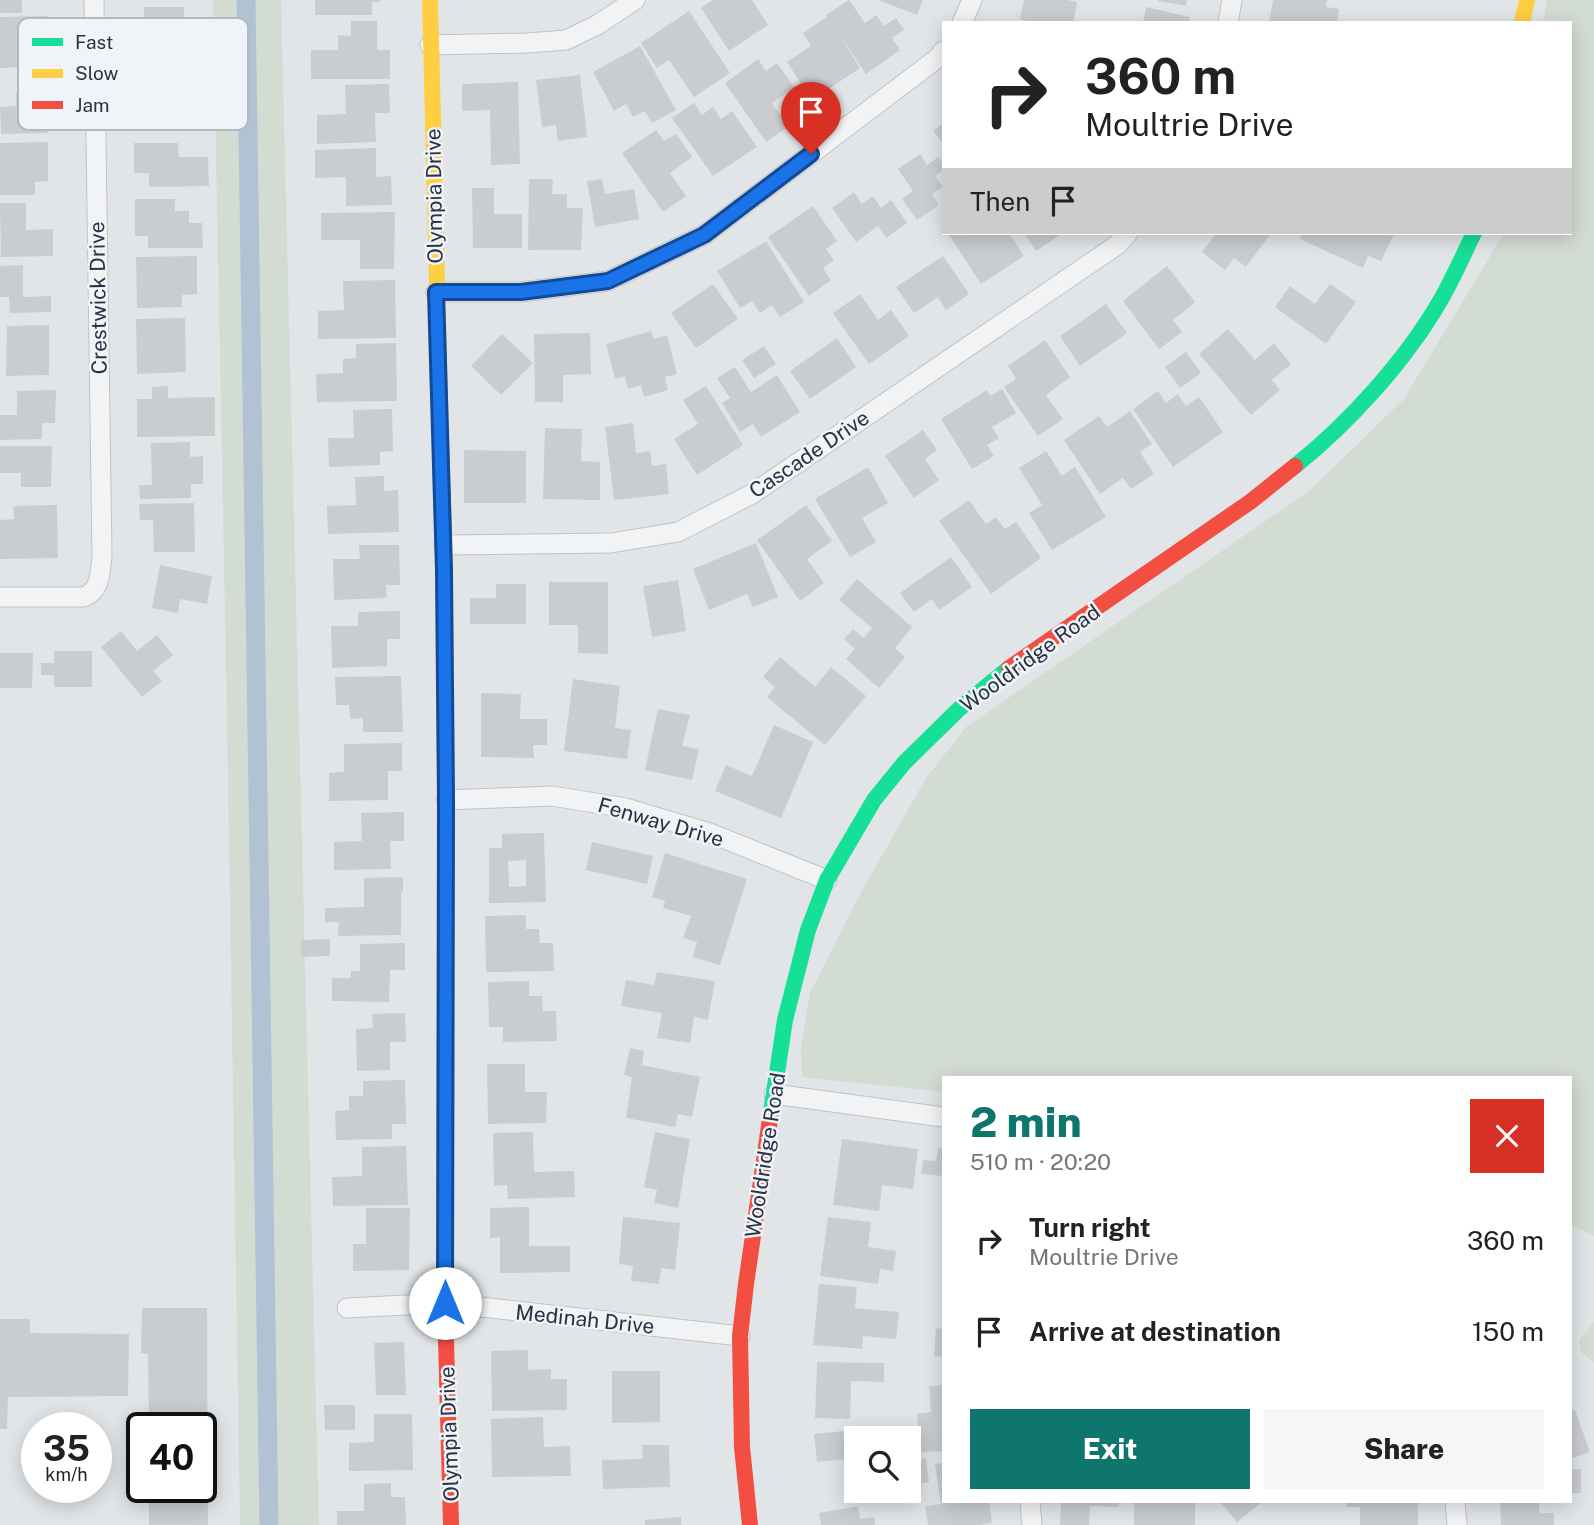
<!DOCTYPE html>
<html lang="en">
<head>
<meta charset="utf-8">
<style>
  body { margin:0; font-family:"Public Sans",sans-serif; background:#f6f6f6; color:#222; height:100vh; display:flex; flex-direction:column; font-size:26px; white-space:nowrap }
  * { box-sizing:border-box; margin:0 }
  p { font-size:23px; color:#767676 }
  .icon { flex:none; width:38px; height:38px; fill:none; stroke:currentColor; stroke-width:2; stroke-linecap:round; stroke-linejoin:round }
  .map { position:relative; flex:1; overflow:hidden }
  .drawer { position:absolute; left:942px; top:1076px; width:630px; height:427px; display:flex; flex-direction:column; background:#fff; border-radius:0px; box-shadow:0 4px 18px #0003 }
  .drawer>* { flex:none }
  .guide { position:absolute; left:942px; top:21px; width:630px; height:214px; border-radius:0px; box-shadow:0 4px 18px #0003; background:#fff; color:#222; overflow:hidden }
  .controls { position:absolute; left:844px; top:1426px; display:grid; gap:14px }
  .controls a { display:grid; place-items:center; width:77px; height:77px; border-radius:0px; background:#fff; box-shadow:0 4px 18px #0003; font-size:35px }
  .speed { position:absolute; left:21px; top:1412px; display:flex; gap:14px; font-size:35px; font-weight:700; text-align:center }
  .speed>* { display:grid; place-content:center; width:91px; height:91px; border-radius:50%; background:#fff; box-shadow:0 4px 18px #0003; line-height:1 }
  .speed small { font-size:18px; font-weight:400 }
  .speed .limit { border:4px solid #111; border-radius:10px; background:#fff; color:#111 }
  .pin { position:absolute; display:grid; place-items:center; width:60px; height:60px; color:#fff; margin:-72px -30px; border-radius:50% 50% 50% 0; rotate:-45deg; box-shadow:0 0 7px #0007 }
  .pin .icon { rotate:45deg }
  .me { position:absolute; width:77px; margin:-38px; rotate:0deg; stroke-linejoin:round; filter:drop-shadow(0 0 5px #0008) }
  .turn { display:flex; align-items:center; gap:24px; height:147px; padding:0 28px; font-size:32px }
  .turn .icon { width:91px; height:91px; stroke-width:2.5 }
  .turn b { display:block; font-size:49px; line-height:60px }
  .then { display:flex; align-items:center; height:66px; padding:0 28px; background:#0003; gap:14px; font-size:26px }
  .round { display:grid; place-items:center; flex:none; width:74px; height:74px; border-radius:0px; background:#f6f6f6 }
  .head { display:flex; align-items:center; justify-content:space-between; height:119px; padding:0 28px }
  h1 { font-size:42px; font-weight:800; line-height:52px; color:#0f766e }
  .cta { display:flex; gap:14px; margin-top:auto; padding:14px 28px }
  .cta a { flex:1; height:80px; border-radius:0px; background:#0f766e; color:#fff; font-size:28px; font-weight:800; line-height:80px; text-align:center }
  .cta a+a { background:#f6f6f6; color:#222 }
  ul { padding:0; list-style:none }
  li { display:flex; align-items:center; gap:21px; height:91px; padding:0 28px }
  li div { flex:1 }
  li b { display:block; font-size:26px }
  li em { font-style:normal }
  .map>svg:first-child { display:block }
  .green { fill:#d3dcd3 }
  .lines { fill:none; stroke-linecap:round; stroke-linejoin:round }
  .canal { stroke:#b0c2d4; stroke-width:19 }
  .building { fill:#cacdd0; fill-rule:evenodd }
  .street-casing { stroke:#c0c3c6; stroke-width:21 }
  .street { stroke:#f2f3f4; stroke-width:19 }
  .fast { stroke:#16e098; stroke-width:16 }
  .slow { stroke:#ffcf43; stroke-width:16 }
  .jam { stroke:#f24e42; stroke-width:16 }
  .route-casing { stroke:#114b97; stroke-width:18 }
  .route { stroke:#1a73e8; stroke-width:12 }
  .labels { text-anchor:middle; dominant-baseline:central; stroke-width:5; stroke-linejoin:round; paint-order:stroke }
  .street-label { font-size:21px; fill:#283242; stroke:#f0f3f7 }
  .key { fill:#f0f3f7; stroke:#b4b9c1; stroke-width:2 }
  .key-label { font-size:19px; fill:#283242 }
</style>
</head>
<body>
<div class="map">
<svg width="1594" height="1525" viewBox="0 0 1594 1525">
  <rect width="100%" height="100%" fill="#e2e5e8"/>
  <g class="green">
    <polygon points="213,0 281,0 319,1525 240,1525 227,719"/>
    <polygon points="1547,0 1594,0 1594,1236 1570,1224 1570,1078 943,1078 943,1092 802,1077 801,1046 810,993 859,896 926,778 966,727 1309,491 1404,399 1504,233 1570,233 1570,23 1543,23"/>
    <polygon points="1594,1322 1594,1363 1581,1352 1579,1340"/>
  </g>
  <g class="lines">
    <polyline class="canal" points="246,0 269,1525"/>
  </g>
  <g class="building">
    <rect x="0" y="0" width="22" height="13"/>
    <polygon points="315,0 380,0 380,2 372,2 372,15 315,15"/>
    <polygon points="713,0 752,0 768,25 729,51 701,8"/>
    <polygon points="849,0 865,23 876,15 884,26 896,18 904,30 892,38 900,50 866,74 837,31 860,68 812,100 787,62 811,46 803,33 827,17 826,15"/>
    <polygon points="878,0 923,0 917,15"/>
    <polygon points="1024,0 1067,0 1077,2 1073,23 1033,23 1020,19"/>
    <polygon points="1158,0 1187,0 1186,6 1158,1"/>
    <polygon points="1273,0 1327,0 1326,7 1339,9 1337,23 1323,21 1323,23 1269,23"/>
    <polygon points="144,7 184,7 184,34 197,34 198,61 132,62 132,35 145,35"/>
    <polygon points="1146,7 1190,17 1189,23 1143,23"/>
    <polygon points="689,11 730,73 694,97 669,60 657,68 641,43"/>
    <polygon points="48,16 49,66 0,68 0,17"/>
    <polygon points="351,21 377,21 377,50 390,50 390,79 311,79 311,50 338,50 338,35 351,36"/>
    <polygon points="640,46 676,110 652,123 645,111 633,117 626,104 614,111 593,72"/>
    <polygon points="758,59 766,71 777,63 794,87 772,103 788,127 766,142 725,83"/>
    <polygon points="580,75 587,137 558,141 556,125 542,127 536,80"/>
    <polygon points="518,82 520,164 491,165 490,110 462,111 462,84"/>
    <polygon points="389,84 390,113 375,113 376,142 317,144 317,115 346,114 345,85"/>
    <polygon points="47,92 48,133 1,134 0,107 16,106 16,93"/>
    <polygon points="694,103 702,115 713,107 721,119 732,111 757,147 713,176 672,118"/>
    <polygon points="943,123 943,143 933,131"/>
    <polygon points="656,130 664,141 676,134 692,157 670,173 686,196 663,212 622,153"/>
    <polygon points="48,142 48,181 35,182 35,195 0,195 0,143"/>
    <polygon points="134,143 178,143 179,157 208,157 209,186 149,187 149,173 134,173"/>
    <polygon points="376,148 376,177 391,176 392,205 346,206 346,177 315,178 315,150"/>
    <polygon points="920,154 927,165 938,157 943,164 943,170 935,176 943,187 932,194 939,205 917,220 902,199 913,191 898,169"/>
    <polygon points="529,179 553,179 552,194 567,194 567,208 583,208 581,250 528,250"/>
    <polygon points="602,179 605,194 634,189 639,219 595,227 587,181"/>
    <polygon points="472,188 494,188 494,214 522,214 522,248 473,248"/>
    <polygon points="854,192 862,204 873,196 881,208 891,200 907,223 886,238 878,226 856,242 832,208"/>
    <polygon points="135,199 175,199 175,211 189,211 189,223 202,223 203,248 148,248 148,236 135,236"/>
    <polygon points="0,203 26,203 26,230 53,229 53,256 1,257"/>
    <polygon points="813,206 837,241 826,249 834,260 823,268 831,280 809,296 768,237"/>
    <polygon points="395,212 394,269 360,269 360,240 321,240 321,213"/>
    <polygon points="953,233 1009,233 1024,256 981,284 949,235"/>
    <polygon points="1024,233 1063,233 1036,251"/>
    <polygon points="1217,233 1271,233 1246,267 1234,258 1225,270 1202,252"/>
    <polygon points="1302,233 1392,233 1394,234 1381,261 1368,256 1363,268 1300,239"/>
    <polygon points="766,241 804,302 780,317 772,305 760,313 752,301 740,308 717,271"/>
    <polygon points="197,256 197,294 182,295 182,307 137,308 136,257"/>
    <polygon points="943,256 969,294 946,310 938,297 914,313 896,287"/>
    <polygon points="23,265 23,297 51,296 51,312 10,313 9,297 0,297 0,266"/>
    <polygon points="1167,266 1195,302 1173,320 1182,332 1159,349 1123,301"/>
    <polygon points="395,280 396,338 318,339 318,311 344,310 343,281"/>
    <polygon points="713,284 738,319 696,348 671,313"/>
    <polygon points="1330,284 1356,302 1326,344 1275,307 1290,286 1315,304"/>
    <polygon points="860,294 878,320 891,310 909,336 869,364 833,313"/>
    <polygon points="1106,304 1127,333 1080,366 1060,336"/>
    <polygon points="185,318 186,372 137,374 136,319"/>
    <polygon points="49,325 49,375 6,376 7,326"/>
    <polygon points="1228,329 1255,360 1274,343 1291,364 1272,380 1280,390 1251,415 1199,354"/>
    <polygon points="651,331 654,339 667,335 677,374 665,377 668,390 644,397 641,385 628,389 625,376 615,379 606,344"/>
    <polygon points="590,333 591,374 563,375 563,402 535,402 534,334"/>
    <polygon points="502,334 533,363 501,395 471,366"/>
    <polygon points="837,338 856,367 810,399 790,371"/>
    <polygon points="1045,340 1070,377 1046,395 1063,419 1038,436 1004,387 1016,379 1008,366"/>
    <polygon points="396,343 397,401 317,402 316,374 343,373 343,359 356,358 356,344"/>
    <polygon points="764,346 776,364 754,378 742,360"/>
    <polygon points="1186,352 1201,373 1180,388 1165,367"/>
    <polygon points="735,367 751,392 777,375 800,412 761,437 753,424 740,432 722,403 730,398 717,378"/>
    <polygon points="168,386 168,398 215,397 215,436 137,437 137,399 152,399 152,387"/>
    <polygon points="706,386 743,445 697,475 674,439 698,424 683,400"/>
    <polygon points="1002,389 1016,413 992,427 999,438 987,445 994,456 972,469 941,419 987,390 990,396"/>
    <polygon points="56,390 55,423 42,423 42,439 0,440 0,415 17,415 17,391"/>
    <polygon points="1158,391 1166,403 1178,394 1186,406 1199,397 1223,432 1173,467 1133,409"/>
    <polygon points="392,409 393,451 380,452 380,465 329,467 328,438 354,438 353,410"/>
    <polygon points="1130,411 1152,444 1140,452 1154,474 1131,489 1123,478 1100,494 1064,440 1099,416 1107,427"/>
    <polygon points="633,423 636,453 650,451 652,466 666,464 669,494 614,500 605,427"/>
    <polygon points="545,428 582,429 581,461 600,462 600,500 543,499"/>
    <polygon points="923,430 937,450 925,459 939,480 914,498 885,456"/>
    <polygon points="190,442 190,457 203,456 203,484 191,484 191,498 140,499 139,485 152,485 151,443"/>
    <polygon points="0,446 52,446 51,487 21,487 21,473 0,473"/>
    <polygon points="464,450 526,451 526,503 464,503"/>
    <polygon points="1046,451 1062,476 1075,467 1106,517 1052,550 1029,513 1042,505 1019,468"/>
    <polygon points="868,467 888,503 862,518 876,542 850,557 815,499"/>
    <polygon points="384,476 384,491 398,490 399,532 328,534 327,506 356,505 355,477"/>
    <polygon points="969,500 986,524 996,517 1005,529 1016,522 1041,558 991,594 939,521"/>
    <polygon points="194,503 195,552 154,552 153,520 140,520 139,504"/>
    <polygon points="57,505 58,558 0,559 0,520 14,519 13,506"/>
    <polygon points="806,505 832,541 807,559 824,583 800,601 757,540"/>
    <polygon points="756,543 778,597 753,607 747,594 709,610 693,569"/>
    <polygon points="359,545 399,545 400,585 386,585 387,598 334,600 333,559 360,559"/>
    <polygon points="951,557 972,587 939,610 932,599 914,612 900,593"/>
    <polygon points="160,565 212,576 207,604 180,599 178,613 152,608"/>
    <polygon points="857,579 912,627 895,648 905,657 879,688 846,659 855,649 844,639 853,629 864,638 872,628 839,600"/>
    <polygon points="678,580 686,631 652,637 643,586"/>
    <polygon points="549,582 608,582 608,654 578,653 578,625 549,625"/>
    <polygon points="496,584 526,584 526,624 470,624 470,598 496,598"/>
    <polygon points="400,611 400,639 387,639 387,666 332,668 331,626 358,626 358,612"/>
    <polygon points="121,631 137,651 157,635 173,655 153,671 162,681 142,697 101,647"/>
    <polygon points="54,651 92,651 92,687 54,687 54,675 41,675 41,663 54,663"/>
    <polygon points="0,653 33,653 32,688 0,688"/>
    <polygon points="780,657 815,687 831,667 866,696 825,745 767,697 775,687 763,677"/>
    <polygon points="401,676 403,732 363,732 363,718 350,719 349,705 336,705 335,677"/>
    <polygon points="573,679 620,686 615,728 631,730 627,759 564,751"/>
    <polygon points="481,693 521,694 520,719 547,719 547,745 533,745 534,758 481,757"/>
    <polygon points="658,709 690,715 682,746 699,749 692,780 645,770"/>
    <polygon points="774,725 813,742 781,818 715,791 726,765 752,776"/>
    <polygon points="402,743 402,771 388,771 388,800 329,801 329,773 344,772 344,744"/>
    <polygon points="404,812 404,841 390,841 391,869 334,870 334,842 362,841 361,813"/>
    <path d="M544 833 546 902 489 903V848H502V834ZM526 860V886L509 887 508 861Z"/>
    <polygon points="592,842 653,856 647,884 586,870"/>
    <polygon points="665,853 747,879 720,965 693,957 697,942 683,938 691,916 663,908 665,901 652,897"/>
    <polygon points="403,877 403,892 401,892 401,935 338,936 339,922 325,922 325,908 364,907 364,878"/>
    <polygon points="526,915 526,929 539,929 540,943 553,943 554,971 486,972 485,916"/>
    <polygon points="330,939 330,956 301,957 301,940"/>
    <polygon points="405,943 405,970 390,970 389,1002 332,1001 332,978 351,978 351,971 360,971 360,944"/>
    <polygon points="657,972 715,981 708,1020 694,1017 690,1043 657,1038 662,1013 621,1006 626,980 654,985"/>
    <polygon points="529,981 529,996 542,996 543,1011 556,1011 557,1041 503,1042 503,1027 489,1027 488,982"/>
    <polygon points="405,1013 406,1042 390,1042 390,1070 357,1071 356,1029 373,1028 372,1014"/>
    <polygon points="630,1048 644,1051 642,1065 700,1077 692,1117 678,1114 675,1127 626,1118 632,1077 624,1075"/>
    <polygon points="487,1064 525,1064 525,1092 547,1092 546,1123 488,1124"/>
    <polygon points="405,1080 406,1124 392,1124 392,1139 336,1140 335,1111 349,1110 349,1096 363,1096 363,1081"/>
    <polygon points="533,1132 534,1172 574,1171 575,1197 508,1199 507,1185 494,1186 493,1133"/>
    <polygon points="655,1132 690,1139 678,1208 654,1203 657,1190 644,1187"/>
    <polygon points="842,1139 918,1149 913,1189 882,1185 879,1211 833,1205"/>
    <polygon points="406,1146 408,1205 333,1206 332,1177 362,1176 362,1147"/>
    <polygon points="938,1148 943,1148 943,1176 921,1174 923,1160 936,1161"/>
    <polygon points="529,1207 529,1246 570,1246 570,1272 500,1273 500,1237 490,1238 490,1208"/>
    <polygon points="366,1208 410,1208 409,1270 353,1271 353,1244 366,1244"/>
    <polygon points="623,1217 680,1223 675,1270 661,1268 659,1284 631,1281 633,1266 619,1264"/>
    <polygon points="828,1217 871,1222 868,1247 896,1251 893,1271 880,1269 878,1284 820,1276"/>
    <polygon points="819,1284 857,1287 855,1308 899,1312 896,1339 863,1336 862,1349 813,1345"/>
    <polygon points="142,1308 207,1308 208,1525 149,1525 149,1488 201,1488 201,1428 149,1428 148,1354 141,1353"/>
    <polygon points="0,1319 30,1319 30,1333 129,1334 128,1396 8,1397 7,1429 0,1429"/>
    <polygon points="936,1328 943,1329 943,1357 934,1356"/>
    <polygon points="404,1342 406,1395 376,1395 374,1343"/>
    <polygon points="528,1350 528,1370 551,1369 551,1379 567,1379 567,1410 492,1411 491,1351"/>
    <polygon points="817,1362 884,1363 884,1382 851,1381 850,1419 815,1418"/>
    <polygon points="612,1371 660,1371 660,1422 612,1423"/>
    <polygon points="943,1385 943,1451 908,1453 908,1438 904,1438 903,1428 918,1426 917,1414 931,1412 929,1386"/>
    <polygon points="324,1405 355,1405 355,1430 325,1430"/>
    <polygon points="1575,1410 1590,1452 1570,1459 1570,1412"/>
    <polygon points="374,1414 412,1414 413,1470 349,1471 349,1443 374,1442"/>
    <polygon points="543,1417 544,1447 570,1446 571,1476 492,1477 491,1419"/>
    <polygon points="873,1428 874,1438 856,1438 856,1491 879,1491 879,1498 850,1501 846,1459 817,1462 814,1434"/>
    <polygon points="642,1445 669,1445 670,1487 603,1489 602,1460 643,1459"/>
    <polygon points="926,1458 929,1482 908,1485 908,1461"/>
    <polygon points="943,1463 943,1502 989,1502 992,1523 981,1525 928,1525 925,1506 941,1504 935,1464"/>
    <rect x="1570" y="1469" width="11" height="24"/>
    <polygon points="391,1483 391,1497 405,1497 406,1525 337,1525 337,1511 364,1511 364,1484"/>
    <polygon points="1061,1502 1119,1502 1119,1507 1090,1506 1089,1525 1060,1525"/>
    <rect x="1134" y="1502" width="61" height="23"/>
    <polygon points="1220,1502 1262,1502 1237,1522"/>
    <polygon points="1346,1502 1418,1502 1418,1525 1360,1525 1360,1507 1346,1507"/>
    <polygon points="1500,1502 1539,1502 1539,1513 1554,1513 1554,1525 1501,1525"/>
    <polygon points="858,1506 860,1519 874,1517 875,1525 821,1525 819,1513"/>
    <polygon points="681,1517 681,1525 645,1525 645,1520"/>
  </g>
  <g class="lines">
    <defs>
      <g id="street">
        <polyline points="962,23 972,0"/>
        <polyline points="1228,23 1232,0"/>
        <polyline points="430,45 527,43 566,40 597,25 635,0"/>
        <polyline points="436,292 521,292 608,281 704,235 939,57 943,51"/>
        <polyline points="444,545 611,543 678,532 752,494 1117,245 1128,233"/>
        <path d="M0 597H84C101 590 100 573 102 556L94 0"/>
        <polyline points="446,800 552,796 626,808 710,833 827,880"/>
        <polyline points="774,1094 943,1117"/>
        <polyline points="347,1308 445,1303 740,1336"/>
        <polyline points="1030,1502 1032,1525"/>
        <polyline points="1455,1502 1457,1525"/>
      </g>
    </defs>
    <use href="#street" class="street-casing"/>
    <use href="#street" class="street"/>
    <g class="fast">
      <polyline points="441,445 444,545 446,975"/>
      <path d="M1295 466C1349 423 1406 360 1440 301 1453 279 1463 255 1474 233"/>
      <polyline points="770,1119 785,1020 808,930 827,880 874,800 904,763 959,709 1009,668"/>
    </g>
    <g class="slow">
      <polyline points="430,0 441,445"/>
      <polyline points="1522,23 1527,0"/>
    </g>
    <g class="jam">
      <polyline points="1009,668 1250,502 1295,466"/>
      <polyline points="446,975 445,1303 451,1525"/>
      <polyline points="750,1525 742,1447 740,1336 746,1284 770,1119"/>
    </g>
  </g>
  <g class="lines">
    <defs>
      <polyline id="route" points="445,1303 446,800 444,570 436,292 521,292 608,281 704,235 811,154"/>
    </defs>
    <use href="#route" class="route-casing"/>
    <use href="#route" class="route"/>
  </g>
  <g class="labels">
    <g class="street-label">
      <text transform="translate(434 196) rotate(-91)">Olympia Drive</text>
      <text transform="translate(98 298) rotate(-91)">Crestwick Drive</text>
      <text transform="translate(809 454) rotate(-34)">Cascade Drive</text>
      <text transform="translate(1030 658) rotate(-36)">Wooldridge Road</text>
      <text transform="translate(661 822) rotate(16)">Fenway Drive</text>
      <text transform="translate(765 1155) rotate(-81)">Wooldridge Road</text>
      <text transform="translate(585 1319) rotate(6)">Medinah Drive</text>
      <text transform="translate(449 1434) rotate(-92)">Olympia Drive</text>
    </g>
  </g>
  <rect x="18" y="18" width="230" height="112" rx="10" class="key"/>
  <rect x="32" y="38" width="31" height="8" fill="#16e098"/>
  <rect x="32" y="69" width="31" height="9" fill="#ffcf43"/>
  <rect x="32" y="101" width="31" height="8" fill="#f24e42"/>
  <g class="key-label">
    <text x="75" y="49">Fast</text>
    <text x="75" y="80">Slow</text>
    <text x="75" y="112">Jam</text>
  </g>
</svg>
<div class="controls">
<a><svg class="icon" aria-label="search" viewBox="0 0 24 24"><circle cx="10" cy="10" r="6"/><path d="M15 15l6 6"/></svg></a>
</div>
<div class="speed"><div>35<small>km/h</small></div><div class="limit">40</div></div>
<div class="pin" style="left:811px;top:154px;background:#d93025"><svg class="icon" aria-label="arrive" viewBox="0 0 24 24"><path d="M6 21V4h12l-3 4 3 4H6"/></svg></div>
<svg class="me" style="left:445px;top:1303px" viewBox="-20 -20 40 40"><circle r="19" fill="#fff"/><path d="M0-13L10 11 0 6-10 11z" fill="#1a73e8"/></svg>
<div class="guide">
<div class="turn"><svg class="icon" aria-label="right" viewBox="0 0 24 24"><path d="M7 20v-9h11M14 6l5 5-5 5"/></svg><div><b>360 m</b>Moultrie Drive</div></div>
<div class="then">Then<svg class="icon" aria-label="arrive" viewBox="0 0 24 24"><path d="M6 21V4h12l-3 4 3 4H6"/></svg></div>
</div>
<section class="drawer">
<div class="head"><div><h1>2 min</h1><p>510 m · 20:20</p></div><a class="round" style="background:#d93025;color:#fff"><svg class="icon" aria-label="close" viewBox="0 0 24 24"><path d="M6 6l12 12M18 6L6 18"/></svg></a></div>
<ul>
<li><svg class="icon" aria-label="right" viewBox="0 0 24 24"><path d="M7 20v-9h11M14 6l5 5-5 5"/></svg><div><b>Turn right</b><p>Moultrie Drive</p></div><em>360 m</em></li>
<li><svg class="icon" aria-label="arrive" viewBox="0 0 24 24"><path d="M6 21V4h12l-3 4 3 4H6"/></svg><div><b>Arrive at destination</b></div><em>150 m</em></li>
</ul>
<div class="cta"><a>Exit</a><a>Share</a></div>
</section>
</div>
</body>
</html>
